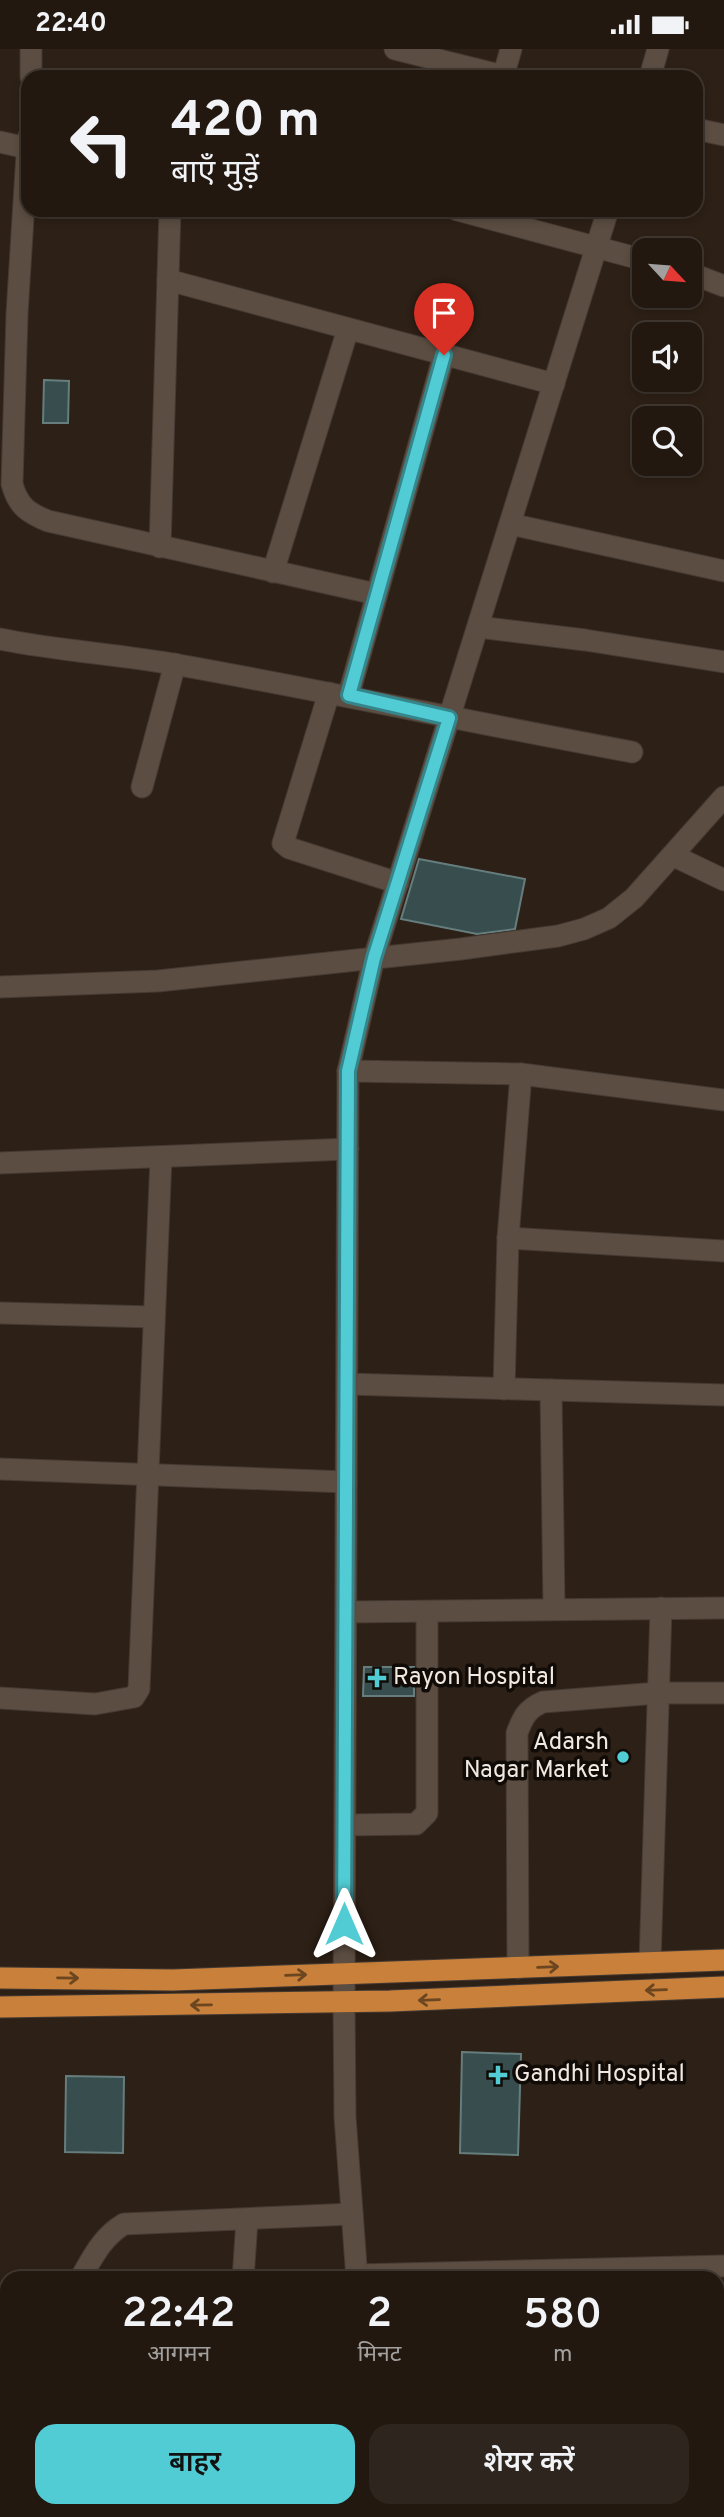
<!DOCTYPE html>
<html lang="hi">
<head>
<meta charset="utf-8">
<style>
  body { margin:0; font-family:Overpass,"Noto Sans Devanagari",sans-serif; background:#2e251e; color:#f1f3f6; height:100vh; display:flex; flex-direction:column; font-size:26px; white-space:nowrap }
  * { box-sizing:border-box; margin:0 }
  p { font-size:23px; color:#a2a09f }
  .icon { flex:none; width:38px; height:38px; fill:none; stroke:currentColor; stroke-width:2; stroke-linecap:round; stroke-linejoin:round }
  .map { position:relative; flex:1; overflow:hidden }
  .side { position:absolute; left:0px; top:2222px; width:724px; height:247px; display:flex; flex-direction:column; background:#221810; border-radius:21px 21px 0 0; box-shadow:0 4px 10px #0003,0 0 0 2px #3f3730 }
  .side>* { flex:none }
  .banner { position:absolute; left:21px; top:21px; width:682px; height:147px; border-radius:21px; box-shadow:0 4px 10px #0003,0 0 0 2px #3f3730; background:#221810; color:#f1f3f6; overflow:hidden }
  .needle { width:46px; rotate:116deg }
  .fabs { position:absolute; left:632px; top:189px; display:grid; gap:14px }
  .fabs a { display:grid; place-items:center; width:70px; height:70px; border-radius:14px; background:#221810; box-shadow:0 4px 10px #0003,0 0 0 2px #3f3730; font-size:35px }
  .pin { position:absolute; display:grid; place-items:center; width:60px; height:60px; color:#fff; margin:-72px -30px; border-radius:50% 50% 50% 0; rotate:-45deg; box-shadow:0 0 7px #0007 }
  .pin .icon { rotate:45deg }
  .me { position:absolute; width:77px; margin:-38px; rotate:0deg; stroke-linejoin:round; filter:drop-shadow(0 0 5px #0008) }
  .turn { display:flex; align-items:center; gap:24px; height:147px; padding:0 35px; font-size:32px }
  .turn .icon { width:91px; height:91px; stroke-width:2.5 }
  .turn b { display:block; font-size:49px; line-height:60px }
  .eta { display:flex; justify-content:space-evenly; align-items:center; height:119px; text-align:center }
  .eta b { font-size:42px; font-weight:600; line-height:49px }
  .action { display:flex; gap:14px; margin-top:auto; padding:14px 35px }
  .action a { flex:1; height:80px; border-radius:21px; background:#51ccd4; color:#111; font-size:28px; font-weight:600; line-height:80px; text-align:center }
  .action a+a { background:#2e251e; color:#f1f3f6 }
  .status { display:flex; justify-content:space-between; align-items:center; height:49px; padding:0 35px; background:#221810; direction:ltr }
  .status svg { height:19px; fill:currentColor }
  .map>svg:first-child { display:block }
  .building { fill:#374d4e; stroke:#667d7e; stroke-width:2 }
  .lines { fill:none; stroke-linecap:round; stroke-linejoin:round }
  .minor-casing { stroke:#453a33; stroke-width:23 }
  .tertiary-casing { stroke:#453a33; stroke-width:23 }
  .trunk-casing { stroke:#453a33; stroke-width:23 }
  .minor { stroke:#5b4d41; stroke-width:21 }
  .tertiary { stroke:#5b4d41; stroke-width:21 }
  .trunk { stroke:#c8803a; stroke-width:21 }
  .oneway { stroke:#6c4620 }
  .route-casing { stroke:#35858a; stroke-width:18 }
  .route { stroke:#51ccd4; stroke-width:12 }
  .poi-dot { fill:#51ccd4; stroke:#110b07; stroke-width:2.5 }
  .labels { text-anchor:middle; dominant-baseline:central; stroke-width:7; stroke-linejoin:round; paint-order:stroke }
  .poi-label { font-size:24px; fill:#f1e8e1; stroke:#110b07; text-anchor:start }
</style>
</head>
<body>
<div class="status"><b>22:40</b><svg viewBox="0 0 49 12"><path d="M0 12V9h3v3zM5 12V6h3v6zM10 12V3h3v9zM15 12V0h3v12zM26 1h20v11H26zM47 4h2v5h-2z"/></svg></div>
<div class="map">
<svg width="724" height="2468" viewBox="0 0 724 2468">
  <rect width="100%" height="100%" fill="#2d2016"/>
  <g class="building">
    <polygon points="44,331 69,332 68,374 43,374"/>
    <polygon points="419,810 525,830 515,880 477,885 401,870"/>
    <polygon points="364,1618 414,1618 414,1647 363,1647"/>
    <polygon points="462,2003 521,2005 518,2106 460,2104"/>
    <polygon points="66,2027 124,2028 123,2104 65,2103"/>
  </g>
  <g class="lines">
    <defs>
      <g id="minor">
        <polyline points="395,0 503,27"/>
        <polyline points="31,28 31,0"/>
        <polyline points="503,28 511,0"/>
        <polyline points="650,28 658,0"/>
        <polyline points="696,80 724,86"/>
        <path d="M28 89 17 265 12 435C18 457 28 464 48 472L376 545"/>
        <polyline points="0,93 27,99"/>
        <polyline points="457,161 644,211"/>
        <polyline points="690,224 724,237"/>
        <polyline points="168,231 554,335"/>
        <polyline points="510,475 724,522"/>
        <polyline points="160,498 170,161"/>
        <polyline points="273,523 348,280"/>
        <polyline points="478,578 585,591 724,613"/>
        <path d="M0 590C59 602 119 605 179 616 330 643 480 675 632 703"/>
        <polyline points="329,644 283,794 289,799 398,834"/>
        <polyline points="349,645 444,306"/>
        <polyline points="142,738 175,615"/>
        <polyline points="674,807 724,831"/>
        <polyline points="348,1022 521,1025 724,1051"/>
        <polyline points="0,1114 348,1100"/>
        <polyline points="508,1189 724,1202"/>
        <polyline points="0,1264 154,1268"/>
        <polyline points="347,1335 724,1346"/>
        <polyline points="504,1340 508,1189 521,1025"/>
        <polyline points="551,1341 554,1558"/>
        <polyline points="0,1420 346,1433"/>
        <polyline points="346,1563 724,1559"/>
        <polyline points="0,1649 95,1655 134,1648 139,1640 161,1109"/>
        <polyline points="345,1776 416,1775 427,1764 427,1564"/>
        <polyline points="650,1914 661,1559"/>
        <path d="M518 1919 517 1684C523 1668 527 1660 543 1653L658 1644H724"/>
        <polyline points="357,2226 724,2217"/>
        <path d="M80 2230C93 2208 102 2188 124 2175L352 2165"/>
        <polyline points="243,2230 247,2171"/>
        <polyline points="357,2230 345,2068 344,1953 348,1022 374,909 608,161"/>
        <polyline points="378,2462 378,2468"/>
        <polyline points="28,2468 28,2462"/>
        <polyline points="718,2468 724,2450"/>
      </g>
      <polyline id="tertiary" points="0,938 158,932 461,900 558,887 584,880 609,869 634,849 724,748"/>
      <g id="trunk">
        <polyline points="0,1929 173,1931 724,1911"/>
        <polyline points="0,1958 390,1952 724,1938"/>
      </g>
    </defs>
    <use href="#minor" class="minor-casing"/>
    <use href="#tertiary" class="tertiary-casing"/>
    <use href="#trunk" class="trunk-casing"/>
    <use href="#minor" class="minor"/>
    <use href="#tertiary" class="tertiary"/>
    <use href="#trunk" class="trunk"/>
  </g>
  <defs><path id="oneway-shaft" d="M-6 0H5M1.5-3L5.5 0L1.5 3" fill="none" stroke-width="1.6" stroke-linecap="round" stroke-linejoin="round" transform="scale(1.75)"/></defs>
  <g class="oneway">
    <use href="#oneway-shaft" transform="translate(548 1918) rotate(-2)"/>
    <use href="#oneway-shaft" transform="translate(296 1926) rotate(-2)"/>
    <use href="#oneway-shaft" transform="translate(68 1929) rotate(1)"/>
    <use href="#oneway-shaft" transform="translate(656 1941) rotate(178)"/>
    <use href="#oneway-shaft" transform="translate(429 1951) rotate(178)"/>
    <use href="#oneway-shaft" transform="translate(201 1956) rotate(179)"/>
  </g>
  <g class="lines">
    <defs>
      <polyline id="route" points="344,1875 348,1022 374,909 449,669 349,646 444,306"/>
    </defs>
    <use href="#route" class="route-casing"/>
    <use href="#route" class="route"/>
  </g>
  <g class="poi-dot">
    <path d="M373.5 1618.5h7v7h7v7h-7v7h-7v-7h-7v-7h7z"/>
    <circle cx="623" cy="1708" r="7"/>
    <path d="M494.5 2015.5h7v7h7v7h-7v7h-7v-7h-7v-7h7z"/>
  </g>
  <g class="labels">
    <g class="poi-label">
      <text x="393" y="1629">Rayon Hospital</text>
      <text x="609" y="1694" text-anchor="end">Adarsh<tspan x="609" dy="28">Nagar Market</tspan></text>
      <text x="514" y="2026">Gandhi Hospital</text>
    </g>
  </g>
</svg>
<div class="fabs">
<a><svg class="needle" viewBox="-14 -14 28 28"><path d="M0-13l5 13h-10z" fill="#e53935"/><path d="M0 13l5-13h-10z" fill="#a2a09f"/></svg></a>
<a><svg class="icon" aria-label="sound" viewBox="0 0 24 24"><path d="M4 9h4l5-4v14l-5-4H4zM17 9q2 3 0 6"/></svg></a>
<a><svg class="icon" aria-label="search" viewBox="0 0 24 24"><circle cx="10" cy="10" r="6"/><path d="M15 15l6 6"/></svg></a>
</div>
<div class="pin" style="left:444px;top:306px;background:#d93025"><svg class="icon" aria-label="arrive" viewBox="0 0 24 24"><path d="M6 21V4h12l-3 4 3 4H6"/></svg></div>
<svg class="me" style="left:344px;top:1875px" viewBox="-20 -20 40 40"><path d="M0-17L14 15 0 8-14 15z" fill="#51ccd4" stroke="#fff" stroke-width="4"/></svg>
<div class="banner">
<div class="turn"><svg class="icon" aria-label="left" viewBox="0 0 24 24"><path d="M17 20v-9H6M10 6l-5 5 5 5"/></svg><div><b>420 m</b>बाएँ मुड़ें</div></div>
</div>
<section class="side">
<div class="eta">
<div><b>22:42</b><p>आगमन</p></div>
<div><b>2</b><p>मिनट</p></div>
<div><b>580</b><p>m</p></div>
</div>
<div class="action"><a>बाहर</a><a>शेयर करें</a></div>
</section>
</div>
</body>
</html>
